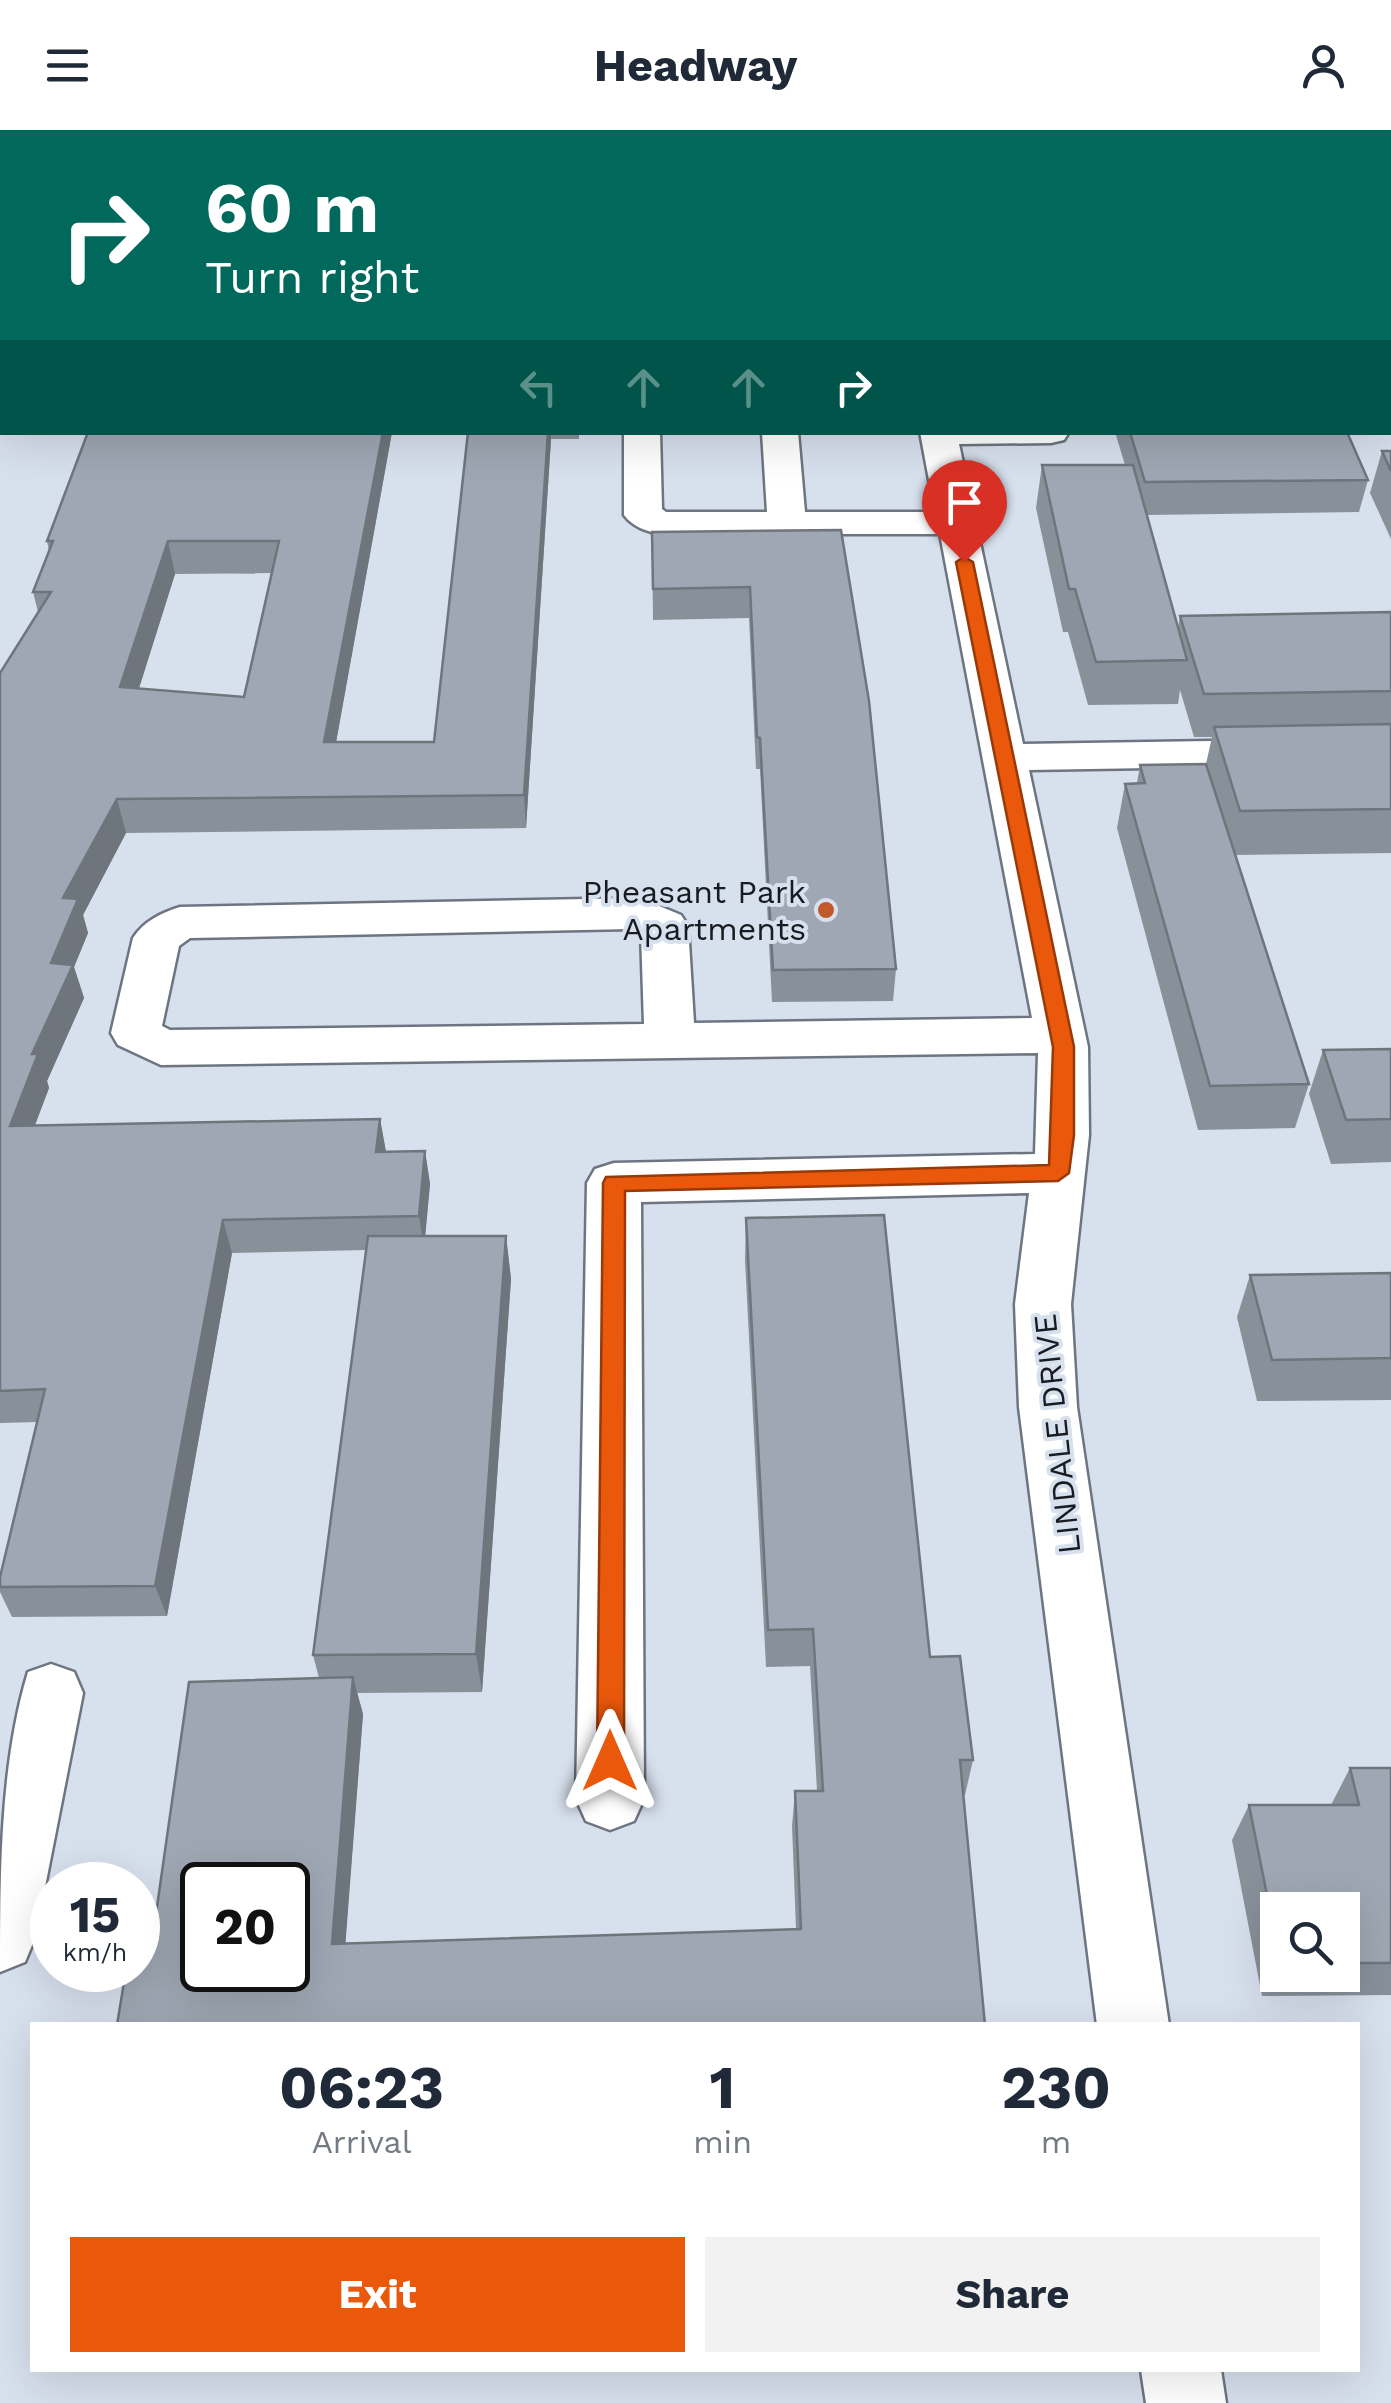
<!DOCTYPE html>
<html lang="en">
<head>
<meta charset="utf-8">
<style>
  body { margin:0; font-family:"Work Sans",sans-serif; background:#f2f2f3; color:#1f2937; height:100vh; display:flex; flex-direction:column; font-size:38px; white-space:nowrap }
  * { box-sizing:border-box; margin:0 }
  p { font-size:32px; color:#747a83 }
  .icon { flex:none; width:55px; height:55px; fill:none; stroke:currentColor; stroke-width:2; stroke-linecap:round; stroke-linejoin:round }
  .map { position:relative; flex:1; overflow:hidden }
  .details { position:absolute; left:30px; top:1892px; width:1330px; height:350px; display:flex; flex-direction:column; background:#fff; border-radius:0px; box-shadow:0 10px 40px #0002 }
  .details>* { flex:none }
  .top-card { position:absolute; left:0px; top:0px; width:1392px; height:305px; box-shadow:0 10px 40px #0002; background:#00695c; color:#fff; overflow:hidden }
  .buttons { position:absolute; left:1260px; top:1762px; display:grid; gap:20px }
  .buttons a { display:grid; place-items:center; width:100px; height:100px; border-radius:0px; background:#fff; box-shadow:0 10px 40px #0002; font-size:50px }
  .speed { position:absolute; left:30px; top:1732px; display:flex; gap:20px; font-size:50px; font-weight:700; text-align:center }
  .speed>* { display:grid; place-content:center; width:130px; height:130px; border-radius:50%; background:#fff; box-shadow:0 10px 40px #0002; line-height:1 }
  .speed small { font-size:25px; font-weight:400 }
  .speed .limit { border:5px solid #111; border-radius:15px; background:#fff; color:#111 }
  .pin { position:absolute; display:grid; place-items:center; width:85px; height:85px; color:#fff; margin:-102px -42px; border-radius:50% 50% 50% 0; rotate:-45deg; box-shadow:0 0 10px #0007 }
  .pin .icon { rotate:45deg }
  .me { position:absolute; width:110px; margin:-55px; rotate:0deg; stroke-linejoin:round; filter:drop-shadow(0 0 8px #0008) }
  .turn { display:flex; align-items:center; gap:35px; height:210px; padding:0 40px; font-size:45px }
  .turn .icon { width:130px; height:130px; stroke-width:2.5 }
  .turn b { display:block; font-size:70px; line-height:85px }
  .lanes { display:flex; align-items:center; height:95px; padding:0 40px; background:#0003; justify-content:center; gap:50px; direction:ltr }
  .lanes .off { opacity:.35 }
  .eta { display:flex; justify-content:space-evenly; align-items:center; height:170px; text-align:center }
  .eta b { font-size:60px; font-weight:700; line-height:70px }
  .action { display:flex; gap:20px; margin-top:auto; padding:20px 40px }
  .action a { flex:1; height:115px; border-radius:0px; background:#ea580c; color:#fff; font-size:40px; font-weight:700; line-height:115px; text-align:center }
  .action a+a { background:#f2f2f3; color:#1f2937 }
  header { display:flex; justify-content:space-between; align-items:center; height:130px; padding:0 40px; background:#fff; font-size:45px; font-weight:700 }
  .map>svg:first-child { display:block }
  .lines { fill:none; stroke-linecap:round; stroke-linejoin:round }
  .minor-casing { stroke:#6c7580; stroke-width:5 }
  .minor { fill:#fff; fill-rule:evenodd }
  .wall { fill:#88909a; fill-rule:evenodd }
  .shaded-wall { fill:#6f757d }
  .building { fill:#9ea7b3; stroke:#6f757d; stroke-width:2.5; fill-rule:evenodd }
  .route { fill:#ea580c; stroke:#983908; stroke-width:2.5 }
  .poi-dot { fill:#c05a2a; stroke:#d7e0ed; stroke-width:4 }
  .labels { text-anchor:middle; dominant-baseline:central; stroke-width:8; stroke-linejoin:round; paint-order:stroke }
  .poi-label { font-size:32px; fill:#181b1f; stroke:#d7e0ed; text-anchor:end }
  .street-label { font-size:32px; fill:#181b1f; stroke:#d7e0ed }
</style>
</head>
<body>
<header><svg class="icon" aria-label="menu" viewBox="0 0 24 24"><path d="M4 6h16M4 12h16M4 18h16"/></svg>Headway<svg class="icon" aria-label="person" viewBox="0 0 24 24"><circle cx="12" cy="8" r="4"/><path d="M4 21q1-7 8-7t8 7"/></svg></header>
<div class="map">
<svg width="1391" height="2273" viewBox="0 0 1391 2273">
  <rect width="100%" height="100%" fill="#d7e0ed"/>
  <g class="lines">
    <defs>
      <g id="minor">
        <polygon points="867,0 897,0 897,2 868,2"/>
        <rect x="1390" y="78" width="1" height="18"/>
        <rect x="1390" y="275" width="1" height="22"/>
        <path d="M624 302H660L662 379 666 382H767L762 302H798L805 382H935L920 302H1069L1064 310 1051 313 959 314 1023 614 1391 608V634L1029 640 1088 917 1089 1005 1071 1174 1077 1277 1169 1895H1097L1019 1277 1015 1174 1029 1063 641 1072 644 1669 634 1691 610 1700 586 1691 576 1669 587 1053 595 1039 614 1033 1035 1024 1038 923 161 935 118 915 111 903 133 808C144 791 161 783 180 777L640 768 681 785 688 796 694 893 1032 888 940 404H660C646 401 633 397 624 385ZM632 799 641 803 644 894 170 900 162 896 179 816 190 808Z"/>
        <path d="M51 1534 74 1542 83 1563 35 1808 25 1832 0 1842C0 1744 0 1634 28 1542Z"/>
        <polygon points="1141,2240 1221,2240 1226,2273 1146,2273"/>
      </g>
    </defs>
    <use href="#minor" class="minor-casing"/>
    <use href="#minor" class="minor"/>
  </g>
  <g class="wall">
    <polygon points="1152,0 1340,0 1342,2 1153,2"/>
    <path d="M88 302H392L336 612H434L468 302H579V309H551L526 698 126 703 83 785 88 803 74 837 84 868 47 951 49 958 35 995 380 989 386 1022 425 1021 430 1054 425 1106H506L511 1149 482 1562 357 1563 363 1584 345 1813 796 1799 792 1696 795 1661H817L810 1536 766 1537 745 1130 746 1088 973 1630 965 1665H963L985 1895 151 1819 319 1548 313 1525 366 1120 232 1123 167 1486 12 1487 0 1462V1447L38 1292 0 1293V543L38 482 33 462 49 421 47 411ZM271 443 244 567 139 558 175 444Z"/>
    <polygon points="1115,302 1347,302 1368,350 1359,382 1147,385 1178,498 1180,486 1391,482 1391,723 1235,725 1309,954 1295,998 1198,1000 1117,698 1125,654 1137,653 1140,635 1206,634 1212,607 1194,607 1180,560 1178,574 1088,575 1068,502 1063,502 1036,378 1042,335 1125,335"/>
    <polygon points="1382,321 1391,321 1391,409 1370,363"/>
    <polygon points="841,400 896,839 893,871 772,872 760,639 756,639 749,488 653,490 652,402"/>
    <polygon points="1391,919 1391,1032 1331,1034 1309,964 1323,920"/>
    <polygon points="1391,1143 1391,1270 1257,1271 1237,1187 1250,1145"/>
    <path d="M1350 1638H1391V1865L1262 1866 1232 1710 1249 1675H1331ZM1278 1780H1342V1845H1278Z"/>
  </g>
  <g class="shaded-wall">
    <polygon points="383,302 392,302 330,646 324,612"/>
    <polygon points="548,302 551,302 551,309 526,698 524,665"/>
    <polygon points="168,411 175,444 129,590 120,557"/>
    <polygon points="117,669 126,703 83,785 88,803 74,837 84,868 47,951 49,958 22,1029 10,996 32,924 63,768"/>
    <polygon points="380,989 386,1022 376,1022"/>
    <polygon points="425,1021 430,1054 424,1119 419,1086"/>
    <polygon points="223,1090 232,1123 167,1486 155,1456"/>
    <polygon points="506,1106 511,1149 482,1562 476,1524"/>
    <polygon points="353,1547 363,1584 343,1846 332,1814"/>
  </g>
  <g class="building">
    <polygon points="0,0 95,0 94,2 2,2 2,241 0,247"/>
    <polygon points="170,0 725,0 725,2 169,2"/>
    <polygon points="1167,0 1340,0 1342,2 1168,2"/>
    <polygon points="1390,97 1391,99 1390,207"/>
    <path d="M88 302H383L324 612H434L468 302H548L524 665 117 669 63 768 78 769 51 833 73 835 32 924H38L10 996 380 989 376 1022 425 1021 419 1086 223 1090 155 1456 0 1457V1447L45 1259 0 1261V543L51 462H33L53 411H47ZM168 411H279L244 567 120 557Z"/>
    <polygon points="1130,302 1347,302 1368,350 1145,352"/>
    <polygon points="1382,321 1391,321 1391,341"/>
    <polygon points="1042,335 1133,335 1187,530 1096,532 1075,459 1069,459"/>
    <polygon points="841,400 869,571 896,839 773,840 760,608 757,607 750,457 653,459 652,402"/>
    <polygon points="1391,482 1391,561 1204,564 1180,486"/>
    <polygon points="1391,594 1391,679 1240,681 1214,597"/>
    <polygon points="1206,634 1309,954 1210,956 1125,654 1145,653 1140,635"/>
    <polygon points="1391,919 1391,989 1346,990 1323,920"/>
    <path d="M884 1085 930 1527 960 1526 973 1630H960L985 1895H117L126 1840H138V1820L151 1819 189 1552 353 1547 332 1814 801 1799 795 1661H823L813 1499 768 1500 746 1088ZM202 1755H288V1840H202Z"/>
    <polygon points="368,1106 506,1106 476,1524 313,1525"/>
    <polygon points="1391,1143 1391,1228 1272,1230 1250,1145"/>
    <polygon points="1350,1638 1391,1638 1391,1833 1342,1833 1342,1780 1278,1780 1278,1820 1249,1675 1359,1675"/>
  </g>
  <polygon class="route" points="964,427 973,432 1074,917 1074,1005 1069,1043 1058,1051 625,1061 624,1631 620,1640 610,1643 601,1640 597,1631 603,1053 606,1047 1049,1035 1053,917 956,432"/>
  <circle class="poi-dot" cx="826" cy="780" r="10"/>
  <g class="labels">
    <g class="poi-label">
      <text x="806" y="762">Pheasant Park<tspan x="806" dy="37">Apartments</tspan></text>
    </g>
    <g class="street-label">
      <text transform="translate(1057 1304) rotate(-96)">LINDALE DRIVE</text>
    </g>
  </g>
</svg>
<div class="buttons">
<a><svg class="icon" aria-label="search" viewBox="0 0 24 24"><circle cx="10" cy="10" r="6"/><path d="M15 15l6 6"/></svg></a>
</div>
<div class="speed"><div>15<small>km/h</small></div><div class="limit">20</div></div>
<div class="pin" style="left:964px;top:432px;background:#d93025"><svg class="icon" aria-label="arrive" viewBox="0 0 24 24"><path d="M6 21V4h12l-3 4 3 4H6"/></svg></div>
<svg class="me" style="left:610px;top:1631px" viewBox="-20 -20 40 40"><path d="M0-17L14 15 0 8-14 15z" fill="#ea580c" stroke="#fff" stroke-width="4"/></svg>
<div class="top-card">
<div class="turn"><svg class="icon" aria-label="right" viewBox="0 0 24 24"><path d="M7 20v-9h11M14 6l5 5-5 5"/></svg><div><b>60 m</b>Turn right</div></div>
<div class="lanes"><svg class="icon off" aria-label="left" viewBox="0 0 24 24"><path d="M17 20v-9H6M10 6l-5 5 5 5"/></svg><svg class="icon off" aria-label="ahead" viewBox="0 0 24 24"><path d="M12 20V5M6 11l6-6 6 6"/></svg><svg class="icon off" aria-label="ahead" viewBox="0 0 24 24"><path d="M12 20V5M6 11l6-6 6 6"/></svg><svg class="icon" aria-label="right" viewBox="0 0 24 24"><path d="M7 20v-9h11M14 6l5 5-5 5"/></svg></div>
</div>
<section class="details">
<div class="eta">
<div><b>06:23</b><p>Arrival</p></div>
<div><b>1</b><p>min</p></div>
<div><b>230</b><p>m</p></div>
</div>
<div class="action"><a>Exit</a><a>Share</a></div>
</section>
</div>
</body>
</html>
